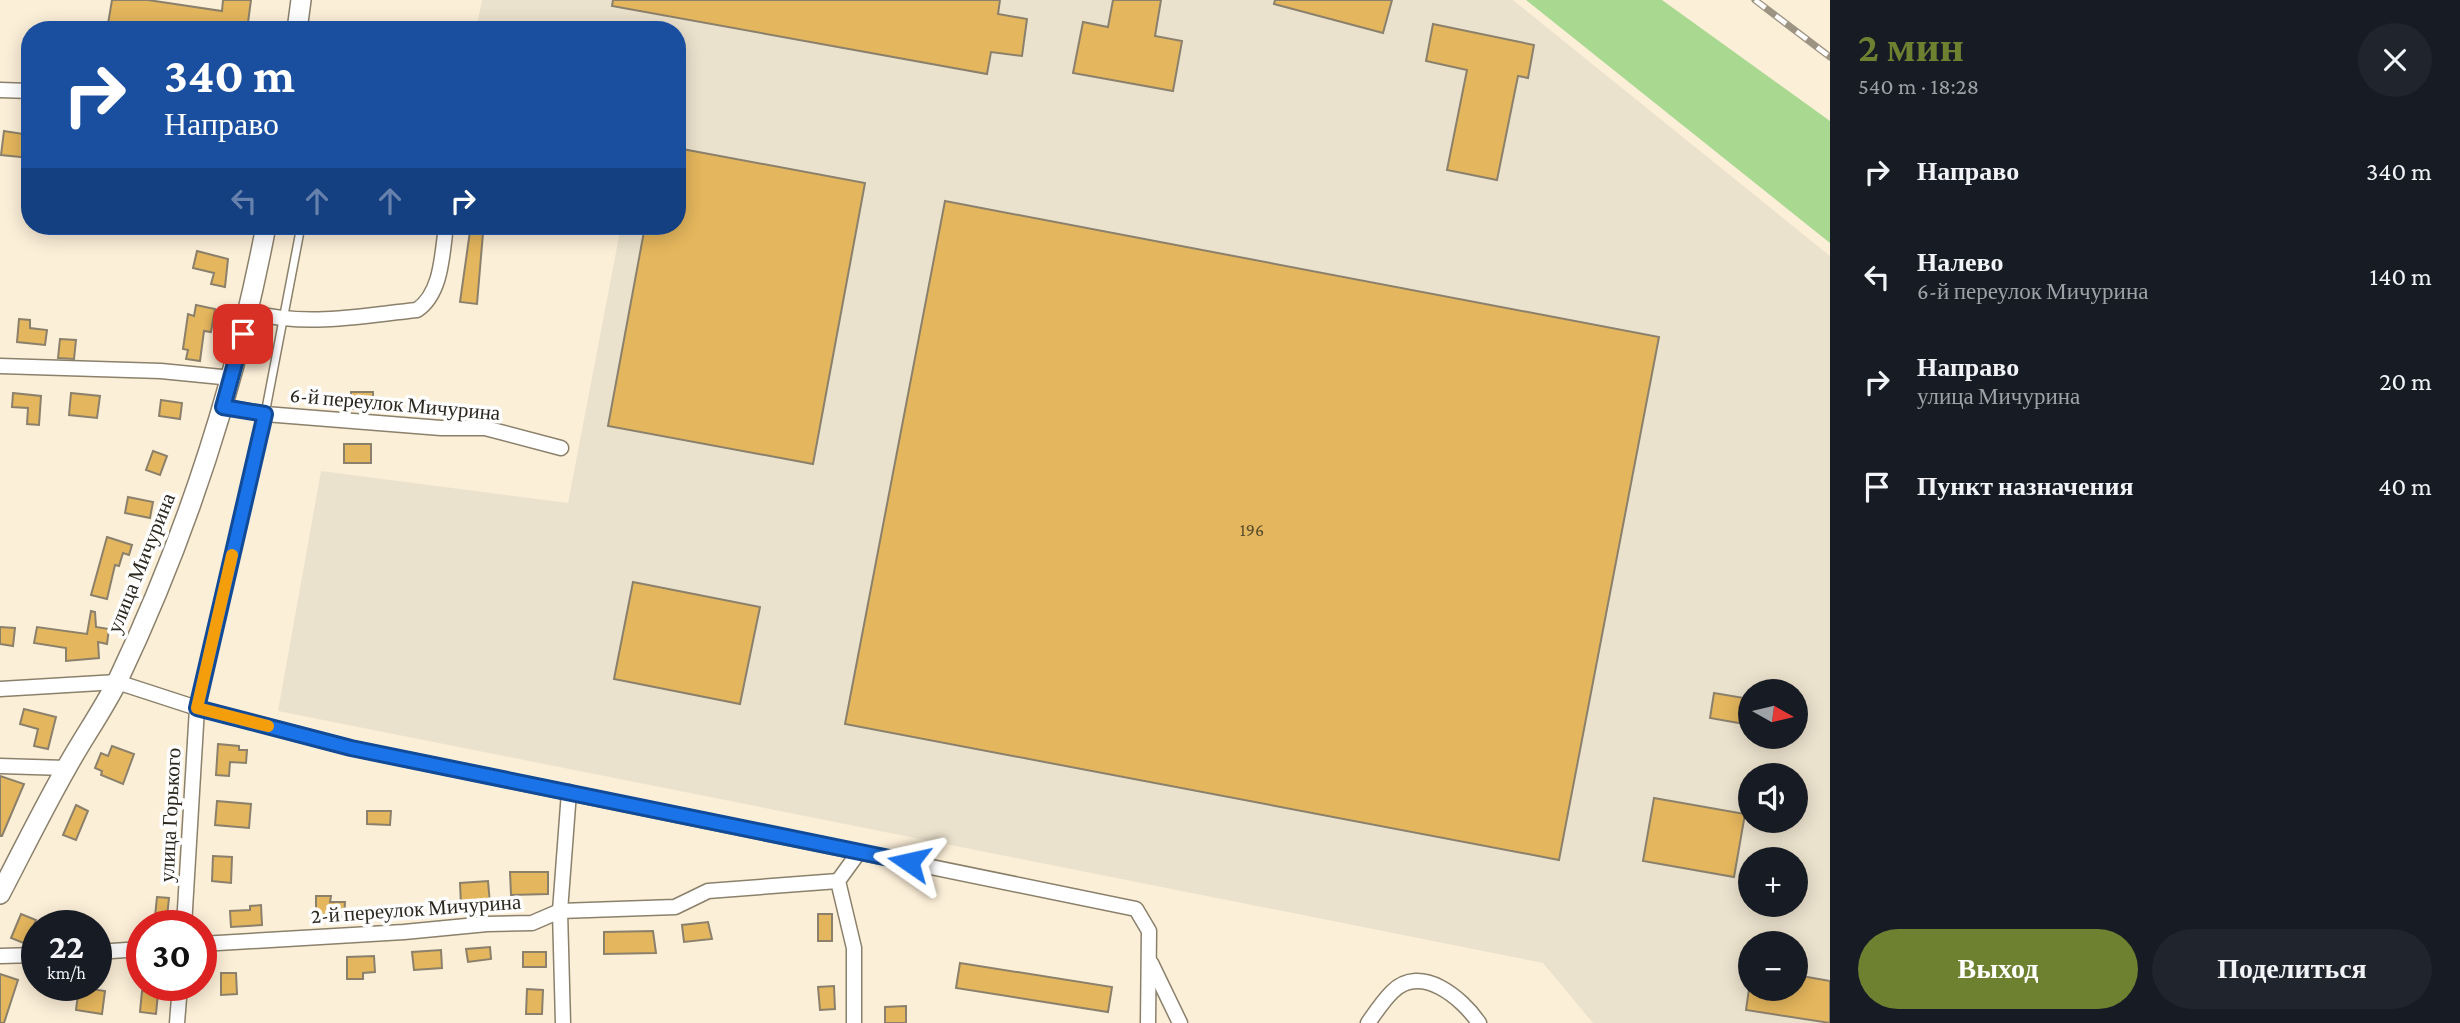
<!DOCTYPE html>
<html lang="ru">
<head>
<meta charset="utf-8">
<style>
  body { margin:0; font-family:"Crimson Pro",serif; background:#20242c; color:#f1f3f6; height:100vh; display:flex; flex-direction:column; font-size:26px; white-space:nowrap }
  * { box-sizing:border-box; margin:0 }
  p { font-size:23px; color:#9ea1a6 }
  .icon { flex:none; width:38px; height:38px; fill:none; stroke:currentColor; stroke-width:2; stroke-linecap:round; stroke-linejoin:round }
  .map { position:relative; flex:1; overflow:hidden }
  .drawer { display:flex; flex-direction:column; background:#171b24; width:630px }
  .drawer>* { flex:none }
  .banner { position:absolute; left:21px; top:21px; width:665px; height:214px; border-radius:28px; box-shadow:0 4px 18px #0003; background:#1a4fa0; color:#fff; overflow:hidden }
  .needle { width:46px; rotate:98deg }
  .fabs { position:absolute; left:1738px; top:679px; display:grid; gap:14px }
  .fabs a { display:grid; place-items:center; width:70px; height:70px; border-radius:50%; background:#171b24; box-shadow:0 4px 18px #0003; font-size:35px }
  .speed { position:absolute; left:21px; top:910px; display:flex; gap:14px; font-size:35px; font-weight:700; text-align:center }
  .speed>* { display:grid; place-content:center; width:91px; height:91px; border-radius:50%; background:#171b24; box-shadow:0 4px 18px #0003; line-height:1 }
  .speed small { font-size:18px; font-weight:400 }
  .speed .limit { border:10px solid #d22; background:#fff; color:#111 }
  .pin { position:absolute; display:grid; place-items:center; width:60px; height:60px; color:#fff; margin:-30px; border-radius:14px; box-shadow:0 4px 10px #0006 }
  .me { position:absolute; width:77px; margin:-38px; rotate:281deg; stroke-linejoin:round; filter:drop-shadow(0 0 5px #0008) }
  .turn { display:flex; align-items:center; gap:24px; height:147px; padding:0 28px; font-size:32px }
  .turn .icon { width:91px; height:91px; stroke-width:2.5 }
  .turn b { display:block; font-size:49px; line-height:60px }
  .lanes { display:flex; align-items:center; height:66px; padding:0 28px; background:#0003; justify-content:center; gap:35px; direction:ltr }
  .lanes .off { opacity:.35 }
  .round { display:grid; place-items:center; flex:none; width:74px; height:74px; border-radius:37px; background:#20242c }
  .overview { display:flex; align-items:center; justify-content:space-between; height:119px; padding:0 28px }
  h1 { font-size:42px; font-weight:600; line-height:52px; color:#6d8131 }
  .action { display:flex; gap:14px; margin-top:auto; padding:14px 28px }
  .action a { flex:1; height:80px; border-radius:42px; background:#6d8131; color:#fff; font-size:28px; font-weight:600; line-height:80px; text-align:center }
  .action a+a { background:#20242c; color:#f1f3f6 }
  ul { padding:0; list-style:none }
  li { display:flex; align-items:center; gap:21px; height:105px; padding:0 28px }
  li div { flex:1 }
  li b { display:block; font-size:26px }
  li em { font-style:normal }
  main { display:flex; flex:1; min-height:0 }
  .map>svg:first-child { display:block }
  .industrial { fill:#ebe2cd; fill-rule:evenodd }
  .green { fill:#a9d890 }
  .building { fill:#e4b65d; stroke:#8b806b; stroke-width:2 }
  .lines { fill:none; stroke-linecap:round; stroke-linejoin:round }
  .lane-casing { stroke:#8b806b; stroke-width:10 }
  .street-casing { stroke:#8b806b; stroke-width:17 }
  .secondary-casing { stroke:#8b806b; stroke-width:22 }
  .lane { stroke:#fff; stroke-width:7 }
  .street { stroke:#fff; stroke-width:14 }
  .secondary { stroke:#fff; stroke-width:19 }
  .rail-casing { stroke:#9c9382; stroke-width:7 }
  .rail { stroke:#fefefe; stroke-width:4.5; stroke-dasharray:13; stroke-linecap:butt }
  .route-casing { stroke:#114b97; stroke-width:18 }
  .route { stroke:#1a73e8; stroke-width:12 }
  .slow { stroke:#f59e0b; stroke-width:12 }
  .labels { text-anchor:middle; dominant-baseline:central; stroke-width:7; stroke-linejoin:round; paint-order:stroke }
  .number-label { font-size:18px; fill:#594b2e }
  .street-label { font-size:21px; fill:#2b271e; stroke:#fefefe }
</style>
</head>
<body>
<main>
<div class="map">
<svg width="1830" height="1023" viewBox="0 0 1830 1023">
  <rect width="100%" height="100%" fill="#fcefd8"/>
  <path class="industrial" d="M482 0H1513L1830 256V1023H1593L1543 963 278 711 321 471 568 503 621 226H677V30H476ZM1750 691H1796V737H1750ZM1750 775H1796V821H1750ZM1750 859H1796V905H1750ZM1750 943H1796V989H1750Z"/>
  <polygon class="green" points="1526,0 1662,0 1830,121 1830,243"/>
  <g class="building">
    <polygon points="112,0 148,0 222,11 223,0 251,0 247,30 107,30"/>
    <polygon points="613,0 1000,0 998,14 1027,19 1022,56 991,52 987,74 612,6"/>
    <polygon points="1113,0 1161,0 1155,36 1182,41 1173,91 1073,73 1083,22 1108,27"/>
    <polygon points="1275,0 1392,0 1383,33 1274,4"/>
    <polygon points="1433,24 1534,45 1528,78 1518,76 1497,180 1447,170 1467,70 1426,61"/>
    <polygon points="4,131 30,135 30,158 1,155"/>
    <polygon points="677,148 865,183 813,464 608,426 645,226 677,226"/>
    <polygon points="945,201 1659,337 1559,860 845,724"/>
    <polygon points="470,231 483,233 477,304 460,302"/>
    <polygon points="197,251 228,259 225,287 211,284 214,273 193,268"/>
    <polygon points="196,305 215,309 211,332 204,331 200,361 186,359 188,350 183,349 188,314 194,316"/>
    <polygon points="19,319 30,320 30,328 47,330 45,345 17,342"/>
    <polygon points="60,339 76,340 74,359 58,358"/>
    <rect x="351" y="392" width="22" height="17"/>
    <polygon points="13,393 41,396 39,425 27,424 28,408 12,407"/>
    <polygon points="71,393 100,396 97,418 69,415"/>
    <polygon points="161,400 182,403 180,419 159,416"/>
    <rect x="344" y="444" width="27" height="19"/>
    <polygon points="153,451 167,456 160,475 146,470"/>
    <polygon points="128,497 153,502 150,518 125,513"/>
    <polygon points="107,537 132,545 129,555 123,553 119,566 115,565 107,599 91,595"/>
    <polygon points="633,582 760,607 740,704 614,679"/>
    <polygon points="91,611 95,612 96,627 109,629 107,644 98,642 99,658 66,661 66,648 34,643 37,627 87,634"/>
    <polygon points="0,627 15,628 13,646 0,644"/>
    <polygon points="1714,693 1750,699 1750,725 1710,718"/>
    <polygon points="24,709 56,717 48,749 34,746 38,729 20,724"/>
    <polygon points="218,744 239,746 239,750 247,750 246,763 230,762 229,776 216,775"/>
    <polygon points="112,746 134,754 123,784 101,775 102,771 95,768 101,753 108,756"/>
    <polygon points="0,776 24,784 2,836 0,836"/>
    <polygon points="1654,798 1745,814 1734,877 1643,861"/>
    <polygon points="217,801 251,804 249,828 215,825"/>
    <polygon points="76,805 88,811 76,840 63,835"/>
    <polygon points="367,811 391,811 390,825 367,824"/>
    <polygon points="213,856 232,857 231,883 212,881"/>
    <polygon points="510,872 548,872 548,894 511,895"/>
    <polygon points="488,881 490,904 461,905 460,883"/>
    <polygon points="316,896 331,896 330,902 345,902 344,917 316,917"/>
    <polygon points="157,897 169,898 166,926 154,926"/>
    <polygon points="261,905 262,925 231,927 230,911 250,910 250,906"/>
    <polygon points="21,914 36,920 26,944 11,938"/>
    <rect x="818" y="914" width="14" height="27"/>
    <polygon points="708,922 712,939 684,942 682,925"/>
    <polygon points="653,931 656,953 604,954 604,932"/>
    <polygon points="490,947 491,959 468,962 466,949"/>
    <polygon points="441,950 442,968 414,970 412,952"/>
    <rect x="523" y="952" width="23" height="15"/>
    <polygon points="374,956 375,972 363,973 363,979 347,979 347,957"/>
    <polygon points="960,963 1112,987 1108,1012 956,988"/>
    <polygon points="221,973 236,973 237,994 221,995"/>
    <polygon points="0,974 18,980 4,1023 0,1023"/>
    <polygon points="1796,975 1830,981 1830,1023 1746,1010 1749,989 1796,989"/>
    <polygon points="834,986 835,1009 820,1010 818,987"/>
    <polygon points="79,987 105,991 102,1014 76,1010"/>
    <polygon points="527,989 543,990 542,1014 526,1014"/>
    <polygon points="142,991 158,993 156,1014 140,1012"/>
    <polygon points="906,1006 906,1023 885,1023 885,1007"/>
  </g>
  <g class="lines">
    <defs>
      <polyline id="lane" points="197,707 265,414 301,226"/>
      <g id="street">
        <polyline points="0,90 30,91"/>
        <path d="M249 312C307 327 359 316 417 310 442 293 442 254 446 226"/>
        <polyline points="0,366 161,371 232,378"/>
        <polyline points="224,407 265,414 441,428 485,428 561,448"/>
        <polyline points="0,689 117,682 197,708 351,748 1136,909 1149,931 1148,1023"/>
        <polyline points="0,766 66,768"/>
        <polyline points="184,926 197,708"/>
        <polyline points="201,944 404,932 487,924 532,923 560,911 675,907 708,891 838,881"/>
        <polyline points="96,952 142,949"/>
        <polyline points="0,956 37,955"/>
        <polyline points="1151,963 1180,1023"/>
        <polyline points="177,1023 180,985"/>
        <polyline points="563,1023 560,911 569,792"/>
        <polyline points="854,1023 854,948 838,881 859,852"/>
        <path d="M1368 1023C1375 1013 1383 1001 1392 992 1421 963 1462 998 1479 1023"/>
      </g>
      <g id="secondary">
        <polyline points="297,30 301,0"/>
        <path d="M0 894C22 852 43 809 67 767 83 738 103 710 118 680 187 535 236 383 266 226"/>
      </g>
    </defs>
    <use href="#lane" class="lane-casing"/>
    <use href="#street" class="street-casing"/>
    <use href="#secondary" class="secondary-casing"/>
    <use href="#lane" class="lane"/>
    <use href="#street" class="street"/>
    <use href="#secondary" class="secondary"/>
    <defs>
      <polyline id="rail" points="1755,0 1830,57"/>
    </defs>
    <use href="#rail" class="rail-casing"/>
    <use href="#rail" class="rail"/>
  </g>
  <g class="lines">
    <defs>
      <polyline id="route" points="243,334 223,407 265,414 197,708 351,748 909,862"/>
    </defs>
    <use href="#route" class="route-casing"/>
    <use href="#route" class="route"/>
    <polyline class="slow" points="232,555 197,708 268,726"/>
  </g>
  <g class="labels">
    <g class="number-label">
      <text x="1252" y="530">196</text>
    </g>
    <g class="street-label">
      <text transform="translate(395 404) rotate(5)">6-й переулок Мичурина</text>
      <text transform="translate(141 563) rotate(-68)">улица Мичурина</text>
      <text transform="translate(170 815) rotate(-87)">улица Горького</text>
      <text transform="translate(416 909) rotate(-4)">2-й переулок Мичурина</text>
    </g>
  </g>
</svg>
<div class="fabs">
<a><svg class="needle" viewBox="-14 -14 28 28"><path d="M0-13l5 13h-10z" fill="#e53935"/><path d="M0 13l5-13h-10z" fill="#9ea1a6"/></svg></a>
<a><svg class="icon" aria-label="sound" viewBox="0 0 24 24"><path d="M4 9h4l5-4v14l-5-4H4zM17 9q2 3 0 6"/></svg></a>
<a>+</a>
<a>−</a>
</div>
<div class="speed"><div>22<small>km/h</small></div><div class="limit">30</div></div>
<div class="pin" style="left:243px;top:334px;background:#d93025"><svg class="icon" aria-label="arrive" viewBox="0 0 24 24"><path d="M6 21V4h12l-3 4 3 4H6"/></svg></div>
<svg class="me" style="left:909px;top:862px" viewBox="-20 -20 40 40"><path d="M0-17L14 15 0 8-14 15z" fill="#1a73e8" stroke="#fff" stroke-width="4"/></svg>
<div class="banner">
<div class="turn"><svg class="icon" aria-label="right" viewBox="0 0 24 24"><path d="M7 20v-9h11M14 6l5 5-5 5"/></svg><div><b>340 m</b>Направо</div></div>
<div class="lanes"><svg class="icon off" aria-label="left" viewBox="0 0 24 24"><path d="M17 20v-9H6M10 6l-5 5 5 5"/></svg><svg class="icon off" aria-label="ahead" viewBox="0 0 24 24"><path d="M12 20V5M6 11l6-6 6 6"/></svg><svg class="icon off" aria-label="ahead" viewBox="0 0 24 24"><path d="M12 20V5M6 11l6-6 6 6"/></svg><svg class="icon" aria-label="right" viewBox="0 0 24 24"><path d="M7 20v-9h11M14 6l5 5-5 5"/></svg></div>
</div>
</div>
<section class="drawer">
<div class="overview"><div><h1>2 мин</h1><p>540 m · 18:28</p></div><a class="round"><svg class="icon" aria-label="close" viewBox="0 0 24 24"><path d="M6 6l12 12M18 6L6 18"/></svg></a></div>
<ul>
<li><svg class="icon" aria-label="right" viewBox="0 0 24 24"><path d="M7 20v-9h11M14 6l5 5-5 5"/></svg><div><b>Направо</b></div><em>340 m</em></li>
<li><svg class="icon" aria-label="left" viewBox="0 0 24 24"><path d="M17 20v-9H6M10 6l-5 5 5 5"/></svg><div><b>Налево</b><p>6-й переулок Мичурина</p></div><em>140 m</em></li>
<li><svg class="icon" aria-label="right" viewBox="0 0 24 24"><path d="M7 20v-9h11M14 6l5 5-5 5"/></svg><div><b>Направо</b><p>улица Мичурина</p></div><em>20 m</em></li>
<li><svg class="icon" aria-label="arrive" viewBox="0 0 24 24"><path d="M6 21V4h12l-3 4 3 4H6"/></svg><div><b>Пункт назначения</b></div><em>40 m</em></li>
</ul>
<div class="action"><a>Выход</a><a>Поделиться</a></div>
</section>
</main>
</body>
</html>
